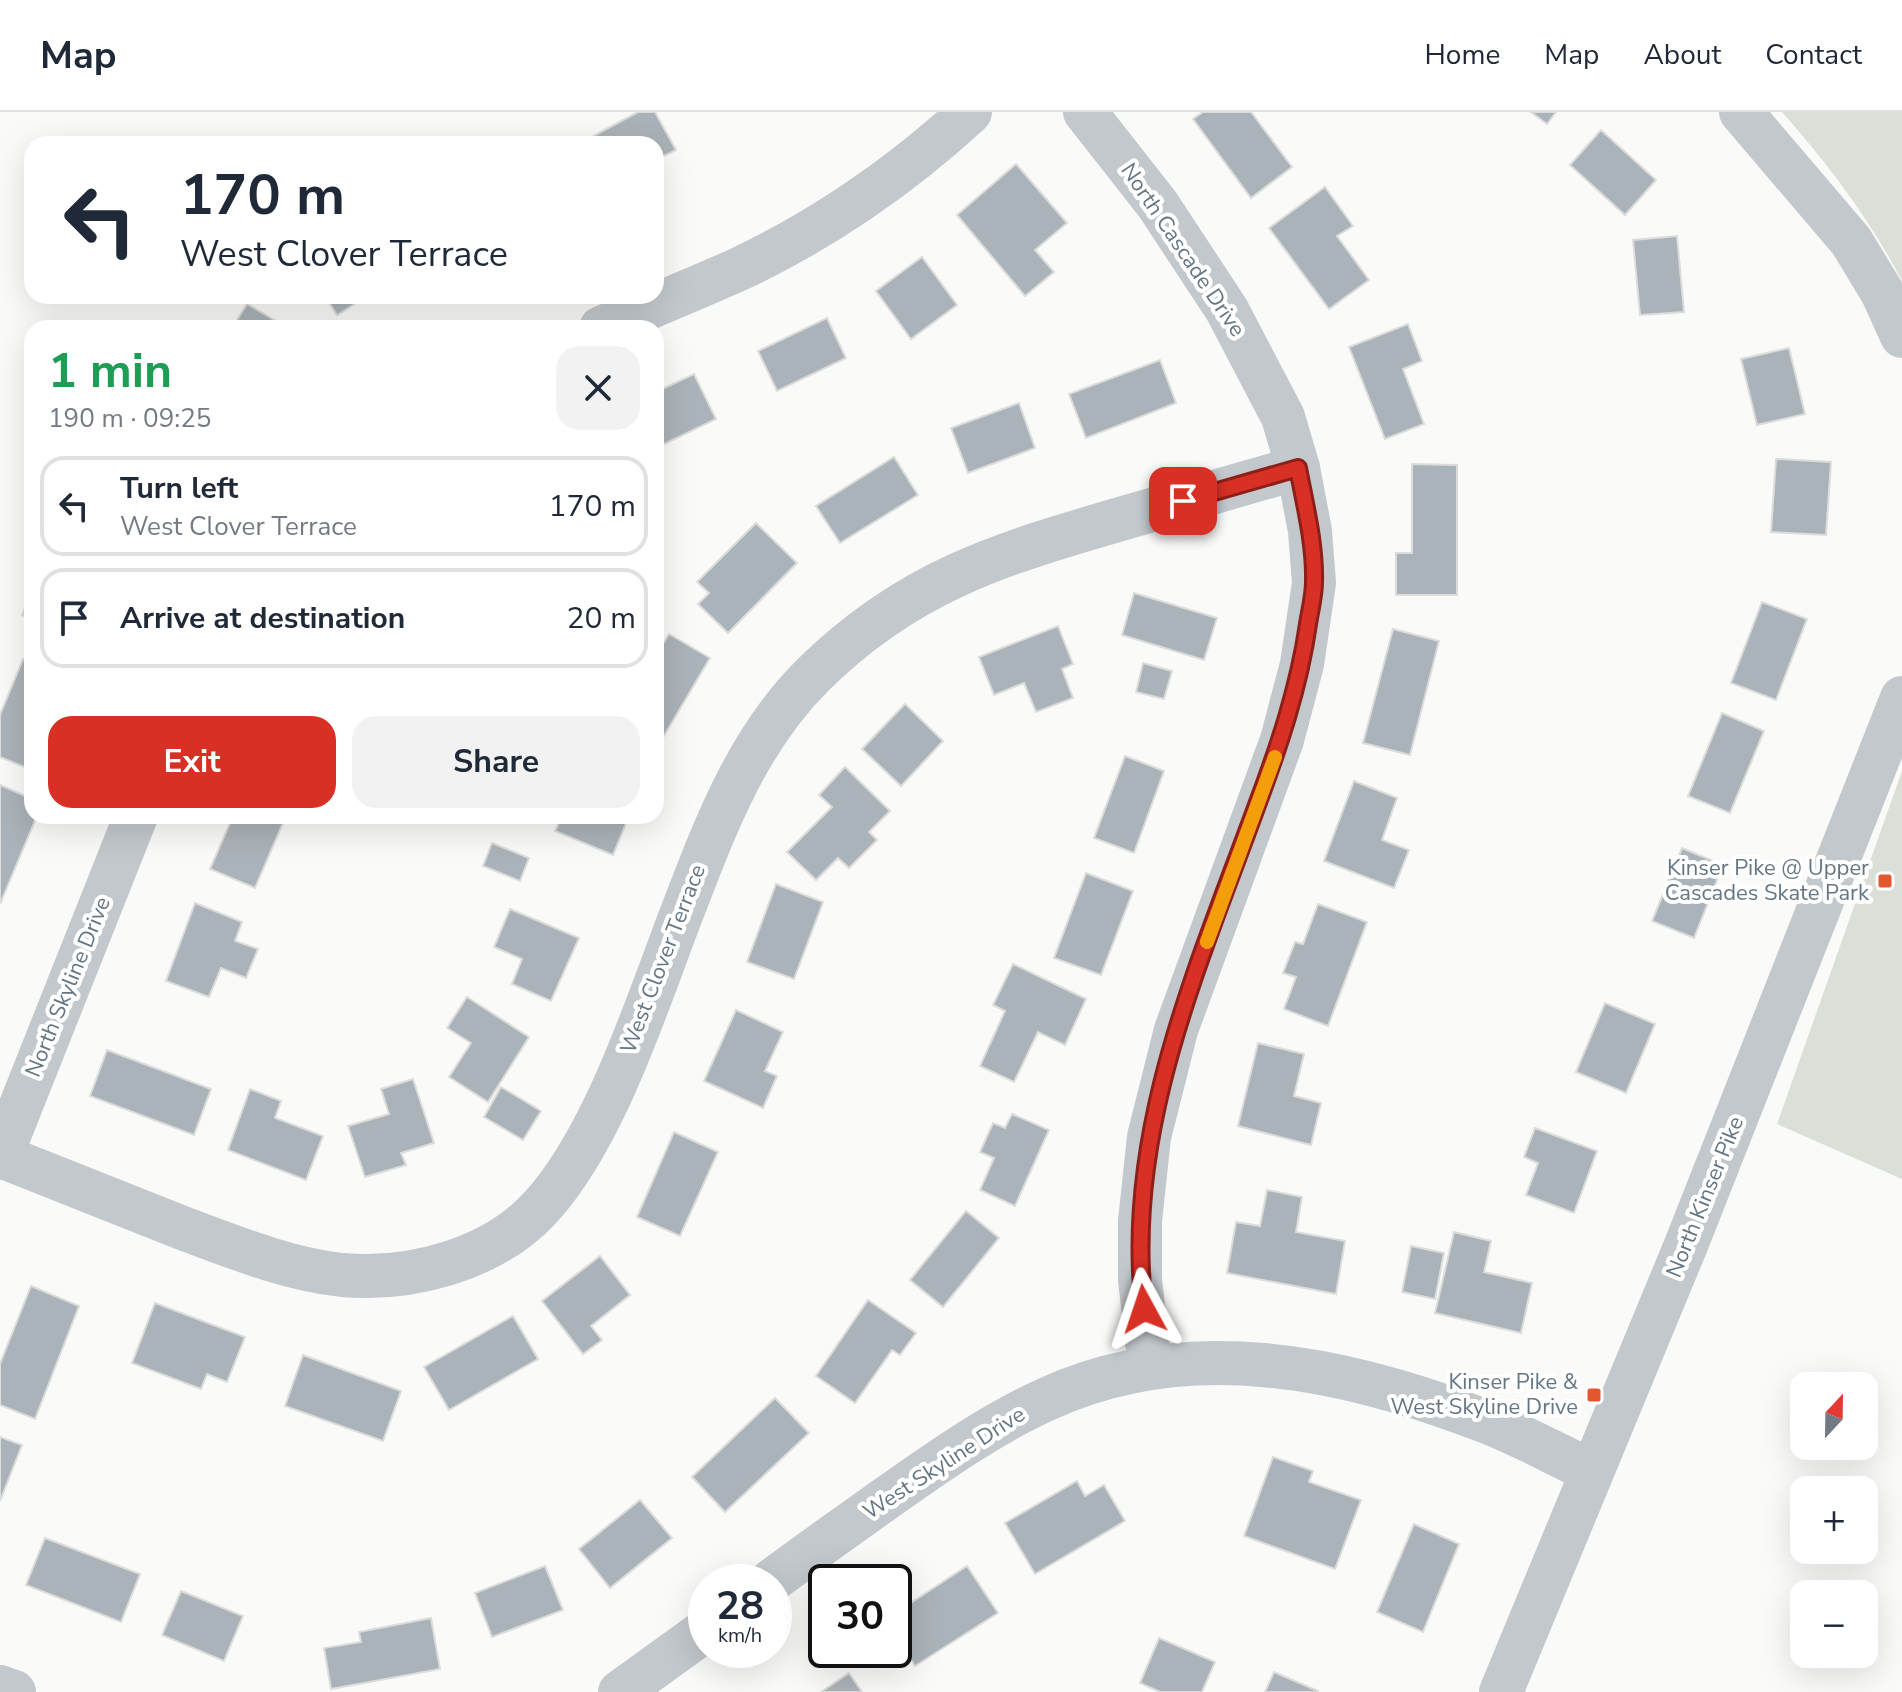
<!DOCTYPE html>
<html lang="en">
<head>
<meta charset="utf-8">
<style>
  body { margin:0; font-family:"Nunito Sans",sans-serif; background:#f2f2f3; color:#1f2937; height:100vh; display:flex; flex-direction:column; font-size:30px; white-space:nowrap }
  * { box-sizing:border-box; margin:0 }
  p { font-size:26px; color:#747a83 }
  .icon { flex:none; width:44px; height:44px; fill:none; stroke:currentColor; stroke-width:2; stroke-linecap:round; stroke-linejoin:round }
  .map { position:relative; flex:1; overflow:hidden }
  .drawer { position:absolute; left:24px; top:208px; width:640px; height:504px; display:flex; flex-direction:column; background:#fff; border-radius:24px; box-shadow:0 8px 32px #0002 }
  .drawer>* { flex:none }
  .guide { position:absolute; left:24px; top:24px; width:640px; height:168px; border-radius:24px; box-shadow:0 8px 32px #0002; background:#fff; color:#1f2937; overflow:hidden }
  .needle { width:52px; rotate:22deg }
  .fabs { position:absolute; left:1790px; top:1260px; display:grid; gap:16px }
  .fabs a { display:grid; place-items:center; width:88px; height:88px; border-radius:16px; background:#fff; box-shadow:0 8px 32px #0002; font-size:40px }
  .speed { position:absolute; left:688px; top:1452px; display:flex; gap:16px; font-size:40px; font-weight:700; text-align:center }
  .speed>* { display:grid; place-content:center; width:104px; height:104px; border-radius:50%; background:#fff; box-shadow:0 8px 32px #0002; line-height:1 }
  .speed small { font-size:20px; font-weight:400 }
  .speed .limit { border:4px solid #111; border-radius:12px; background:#fff; color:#111 }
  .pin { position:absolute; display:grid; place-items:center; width:68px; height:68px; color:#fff; margin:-34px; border-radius:16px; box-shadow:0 4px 12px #0006 }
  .me { position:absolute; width:88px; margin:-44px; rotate:355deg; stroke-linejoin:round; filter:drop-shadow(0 0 6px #0008) }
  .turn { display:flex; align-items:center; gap:28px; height:168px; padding:0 24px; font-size:36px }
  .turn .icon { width:104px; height:104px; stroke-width:2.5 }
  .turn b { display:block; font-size:56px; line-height:68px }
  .round { display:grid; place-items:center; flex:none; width:84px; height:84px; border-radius:24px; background:#f2f2f3 }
  .summary { display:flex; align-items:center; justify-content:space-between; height:136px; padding:0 24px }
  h1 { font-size:48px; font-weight:700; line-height:60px; color:#1e9e55 }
  .primary-button { display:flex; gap:16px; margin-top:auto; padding:16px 24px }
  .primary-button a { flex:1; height:92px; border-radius:24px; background:#d93025; color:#fff; font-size:32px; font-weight:700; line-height:92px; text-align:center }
  .primary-button a+a { background:#f2f2f3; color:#1f2937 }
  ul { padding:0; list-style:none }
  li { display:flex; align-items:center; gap:24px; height:100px; margin:0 16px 12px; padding:0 8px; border:4px solid #e0e1e3; border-radius:24px }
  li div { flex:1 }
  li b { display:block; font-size:30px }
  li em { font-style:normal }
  header { display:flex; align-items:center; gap:48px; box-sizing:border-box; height:112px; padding:0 40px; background:#fff; border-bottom:2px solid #e0e1e3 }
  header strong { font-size:38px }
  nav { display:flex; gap:44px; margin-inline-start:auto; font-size:28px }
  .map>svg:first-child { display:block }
  .green { fill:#dadfd7 }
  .building { fill:#aab3b9; stroke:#dcdcda; stroke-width:2 }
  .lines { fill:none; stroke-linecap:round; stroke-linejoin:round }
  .minor { stroke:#c3c8cc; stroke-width:44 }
  .route-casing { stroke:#8d1f18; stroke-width:20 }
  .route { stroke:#d93025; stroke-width:14 }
  .slow { stroke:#f59e0b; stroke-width:14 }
  .poi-dot { fill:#e4572e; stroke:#fff; stroke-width:3 }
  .labels { text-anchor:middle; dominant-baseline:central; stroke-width:8; stroke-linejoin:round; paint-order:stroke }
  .street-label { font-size:22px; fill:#657683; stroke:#fff }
  .poi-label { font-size:22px; fill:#657683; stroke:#fff; text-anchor:end }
</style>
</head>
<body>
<header>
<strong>Map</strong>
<nav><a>Home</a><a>Map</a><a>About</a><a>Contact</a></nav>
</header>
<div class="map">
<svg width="1902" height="1580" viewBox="0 0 1902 1580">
  <rect width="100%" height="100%" fill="#fafaf8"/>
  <g class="green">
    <path d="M1782 0H1902V169C1870 107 1828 52 1782 0Z"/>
    <polygon points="1902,659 1902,1067 1777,1012"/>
  </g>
  <g class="building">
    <polygon points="638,0 655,0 676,38 656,48 656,32 588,32 586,28"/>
    <polygon points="1203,0 1251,0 1292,55 1251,86 1193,7"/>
    <polygon points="1531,0 1556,0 1547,12"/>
    <polygon points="1601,18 1656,68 1625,103 1570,53"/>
    <polygon points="1016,52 1067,111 1035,138 1054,160 1025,184 957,103"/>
    <polygon points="1325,75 1353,114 1337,124 1369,168 1329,197 1269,116"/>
    <polygon points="1677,124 1684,200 1640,203 1633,128"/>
    <polygon points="922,145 957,193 911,227 876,179"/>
    <polygon points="325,184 367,184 337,203"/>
    <polygon points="247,192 288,216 232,216"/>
    <polygon points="827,206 846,246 777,279 758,239"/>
    <polygon points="1408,212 1422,249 1403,257 1424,312 1385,327 1349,235"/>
    <polygon points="1789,236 1805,302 1757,313 1741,247"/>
    <polygon points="1160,248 1176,291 1086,326 1069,282"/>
    <polygon points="694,262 716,307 656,336 656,280"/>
    <polygon points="1019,291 1035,336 968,361 951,316"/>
    <polygon points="894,345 918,383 840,431 816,394"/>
    <polygon points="1776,347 1831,350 1826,423 1771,420"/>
    <polygon points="1412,352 1457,353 1457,483 1396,483 1396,441 1412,441"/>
    <polygon points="756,411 797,451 728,521 698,492 709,481 697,470"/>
    <polygon points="32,480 32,508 22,503"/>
    <polygon points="1134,481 1217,506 1204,548 1122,523"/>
    <polygon points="1762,490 1807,507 1776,588 1731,571"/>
    <polygon points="1058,514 1073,552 1062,557 1073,586 1036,600 1024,571 994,583 979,545"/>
    <polygon points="1393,517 1439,529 1410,643 1363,631"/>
    <polygon points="669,522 710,546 662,627 656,624 656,543"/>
    <polygon points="23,547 32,551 32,658 0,645 0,603"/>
    <polygon points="1143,551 1172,559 1164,587 1136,580"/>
    <polygon points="905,592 943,629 901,674 862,637"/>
    <polygon points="1722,601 1764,619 1730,701 1688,684"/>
    <polygon points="1125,644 1164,659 1134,741 1094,726"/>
    <polygon points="845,655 890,699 869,720 877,728 849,756 838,746 816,768 787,740 832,695 819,683"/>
    <polygon points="1354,669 1397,686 1382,728 1409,738 1394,776 1324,749"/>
    <polygon points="0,673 32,687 32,704 37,704 0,792"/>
    <polygon points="233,704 286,704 255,776 210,757"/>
    <polygon points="562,704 629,704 613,743 555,719"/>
    <polygon points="492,731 529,746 520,769 483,754"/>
    <polygon points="1682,736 1723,753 1694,826 1652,809"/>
    <polygon points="1086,761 1133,779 1101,863 1054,846"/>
    <polygon points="776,772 823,790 794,867 747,850"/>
    <polygon points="195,791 242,810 235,829 258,837 246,866 221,856 209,885 166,869"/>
    <polygon points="1318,792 1367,810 1328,914 1284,897 1296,865 1283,861 1295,830 1303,832"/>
    <polygon points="510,797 579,826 551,889 512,872 522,847 494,835"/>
    <polygon points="1013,852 1086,887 1065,933 1038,920 1014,970 980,954 1005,899 993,893"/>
    <polygon points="467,885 529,925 488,990 449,965 471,931 447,916"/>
    <polygon points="1605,891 1655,912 1626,981 1576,960"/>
    <polygon points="736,898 783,920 765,959 777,964 763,996 704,969"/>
    <polygon points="1258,931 1304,942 1294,984 1321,991 1311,1033 1238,1014"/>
    <polygon points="107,938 211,977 194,1023 90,984"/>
    <polygon points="413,967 434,1031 401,1041 406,1053 365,1065 348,1014 389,1002 381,977"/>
    <polygon points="501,975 541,999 523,1028 484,1005"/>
    <polygon points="250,977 281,989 275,1006 323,1024 306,1068 228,1038"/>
    <polygon points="1012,1002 1049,1018 1015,1094 980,1078 994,1046 980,1040 993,1011 1005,1016"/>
    <polygon points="1535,1016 1597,1039 1574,1101 1526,1083 1538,1051 1524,1045"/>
    <polygon points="674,1020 718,1040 680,1124 637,1105"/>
    <polygon points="1267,1078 1302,1085 1296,1120 1345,1129 1336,1182 1227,1161 1236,1110 1260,1114"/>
    <polygon points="966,1099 999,1126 943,1195 910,1168"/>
    <polygon points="1454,1120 1491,1129 1484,1160 1532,1171 1521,1221 1435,1201"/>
    <polygon points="1411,1134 1444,1141 1435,1187 1402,1180"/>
    <polygon points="600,1144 630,1183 591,1214 602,1228 583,1242 542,1189"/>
    <polygon points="31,1174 79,1194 35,1307 0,1293 0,1252"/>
    <polygon points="868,1188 916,1221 900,1243 892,1238 855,1291 816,1264"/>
    <polygon points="155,1191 245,1225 227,1270 207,1262 201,1277 132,1251"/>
    <polygon points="513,1204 538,1247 449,1298 424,1255"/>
    <polygon points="303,1243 401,1279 383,1329 285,1294"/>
    <polygon points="775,1286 809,1321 725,1400 692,1365"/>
    <polygon points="0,1325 22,1333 0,1389"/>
    <polygon points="1273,1345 1313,1359 1309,1370 1361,1388 1335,1457 1244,1424"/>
    <polygon points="1077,1369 1085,1384 1104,1373 1125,1409 1035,1462 1005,1411"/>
    <polygon points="640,1388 672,1426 610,1476 579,1437"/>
    <polygon points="1414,1412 1459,1432 1423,1520 1377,1500"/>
    <polygon points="45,1426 140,1462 121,1510 26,1473"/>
    <polygon points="545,1454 563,1498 492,1525 475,1481"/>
    <polygon points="967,1454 998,1501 915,1554 894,1522 894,1502"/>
    <polygon points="181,1479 243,1504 224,1549 162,1523"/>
    <polygon points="431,1506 440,1557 331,1577 324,1536 361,1530 359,1520"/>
    <polygon points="1159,1526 1215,1550 1202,1580 1160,1580 1140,1571"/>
    <polygon points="1274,1560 1318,1579 1318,1580 1265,1580"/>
    <polygon points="849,1561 862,1580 821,1580"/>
  </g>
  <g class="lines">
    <g class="minor">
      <polyline points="1085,0 1158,93 1227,198 1283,305 1298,356 1310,419 1314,471 1302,552 1282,628 1176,918 1149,1025 1140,1109 1140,1168 1150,1256"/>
      <polyline points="1741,0 1851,129 1882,180 1902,224"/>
      <path d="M601 216C646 197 692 178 737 158 821 119 902 63 970 0"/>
      <path d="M1 1044C62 1068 124 1093 185 1117 236 1136 288 1157 342 1163 410 1169 492 1148 540 1096 603 1028 645 898 678 811 712 723 744 631 813 563 908 469 1000 442 1124 406 1182 389 1240 373 1298 356"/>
      <polyline points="0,1046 136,704"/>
      <path d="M770 1470C806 1443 842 1418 878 1392 932 1354 987 1314 1047 1287 1189 1222 1343 1255 1482 1308 1520 1322 1556 1343 1592 1359"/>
      <polyline points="0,1575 14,1580"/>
      <polyline points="620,1580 706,1518"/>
      <polyline points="1501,1580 1686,1133 1902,586"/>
    </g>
  </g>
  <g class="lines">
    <defs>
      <path id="route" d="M1144 1197C1123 1021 1198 855 1257 693 1279 634 1299 575 1308 512 1310 499 1314 484 1314 470 1315 432 1305 393 1298 356L1183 389"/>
    </defs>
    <use href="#route" class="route-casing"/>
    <use href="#route" class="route"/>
    <polyline class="slow" points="1207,830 1275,645"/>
  </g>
  <g class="poi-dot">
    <rect x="1877" y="761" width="16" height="16" rx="4"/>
    <rect x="1586" y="1275" width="16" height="16" rx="4"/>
  </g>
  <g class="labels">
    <g class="street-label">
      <text transform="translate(1183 138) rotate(56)">North Cascade Drive</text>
      <text transform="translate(663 847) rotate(-69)">West Clover Terrace</text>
      <text transform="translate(68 875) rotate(-68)">North Skyline Drive</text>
      <text transform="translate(1705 1085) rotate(-68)">North Kinser Pike</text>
      <text transform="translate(944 1351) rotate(-33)">West Skyline Drive</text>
    </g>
    <g class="poi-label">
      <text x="1869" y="756">Kinser Pike @ Upper<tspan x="1869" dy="25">Cascades Skate Park</tspan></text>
      <text x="1578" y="1270">Kinser Pike &amp;<tspan x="1578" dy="25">West Skyline Drive</tspan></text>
    </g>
  </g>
</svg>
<div class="fabs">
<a><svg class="needle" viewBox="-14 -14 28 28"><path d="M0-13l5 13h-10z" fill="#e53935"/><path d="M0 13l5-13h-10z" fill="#747a83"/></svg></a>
<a>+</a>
<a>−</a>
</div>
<div class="speed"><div>28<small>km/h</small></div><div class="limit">30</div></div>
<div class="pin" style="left:1183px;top:389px;background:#d93025"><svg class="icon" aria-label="arrive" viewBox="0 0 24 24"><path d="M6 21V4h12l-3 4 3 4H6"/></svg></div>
<svg class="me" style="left:1144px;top:1197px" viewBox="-20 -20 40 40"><path d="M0-17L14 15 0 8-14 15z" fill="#d93025" stroke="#fff" stroke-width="4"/></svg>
<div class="guide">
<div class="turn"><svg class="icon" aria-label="left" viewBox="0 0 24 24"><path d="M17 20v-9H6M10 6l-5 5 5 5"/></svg><div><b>170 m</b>West Clover Terrace</div></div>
</div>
<section class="drawer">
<div class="summary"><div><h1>1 min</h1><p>190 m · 09:25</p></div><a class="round"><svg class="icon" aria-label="close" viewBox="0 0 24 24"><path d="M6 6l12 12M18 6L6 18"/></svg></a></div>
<ul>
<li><svg class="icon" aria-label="left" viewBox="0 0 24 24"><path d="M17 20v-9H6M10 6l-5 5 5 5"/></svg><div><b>Turn left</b><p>West Clover Terrace</p></div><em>170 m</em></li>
<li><svg class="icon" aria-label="arrive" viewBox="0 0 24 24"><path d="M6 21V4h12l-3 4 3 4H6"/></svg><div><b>Arrive at destination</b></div><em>20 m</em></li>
</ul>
<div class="primary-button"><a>Exit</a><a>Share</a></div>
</section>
</div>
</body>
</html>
